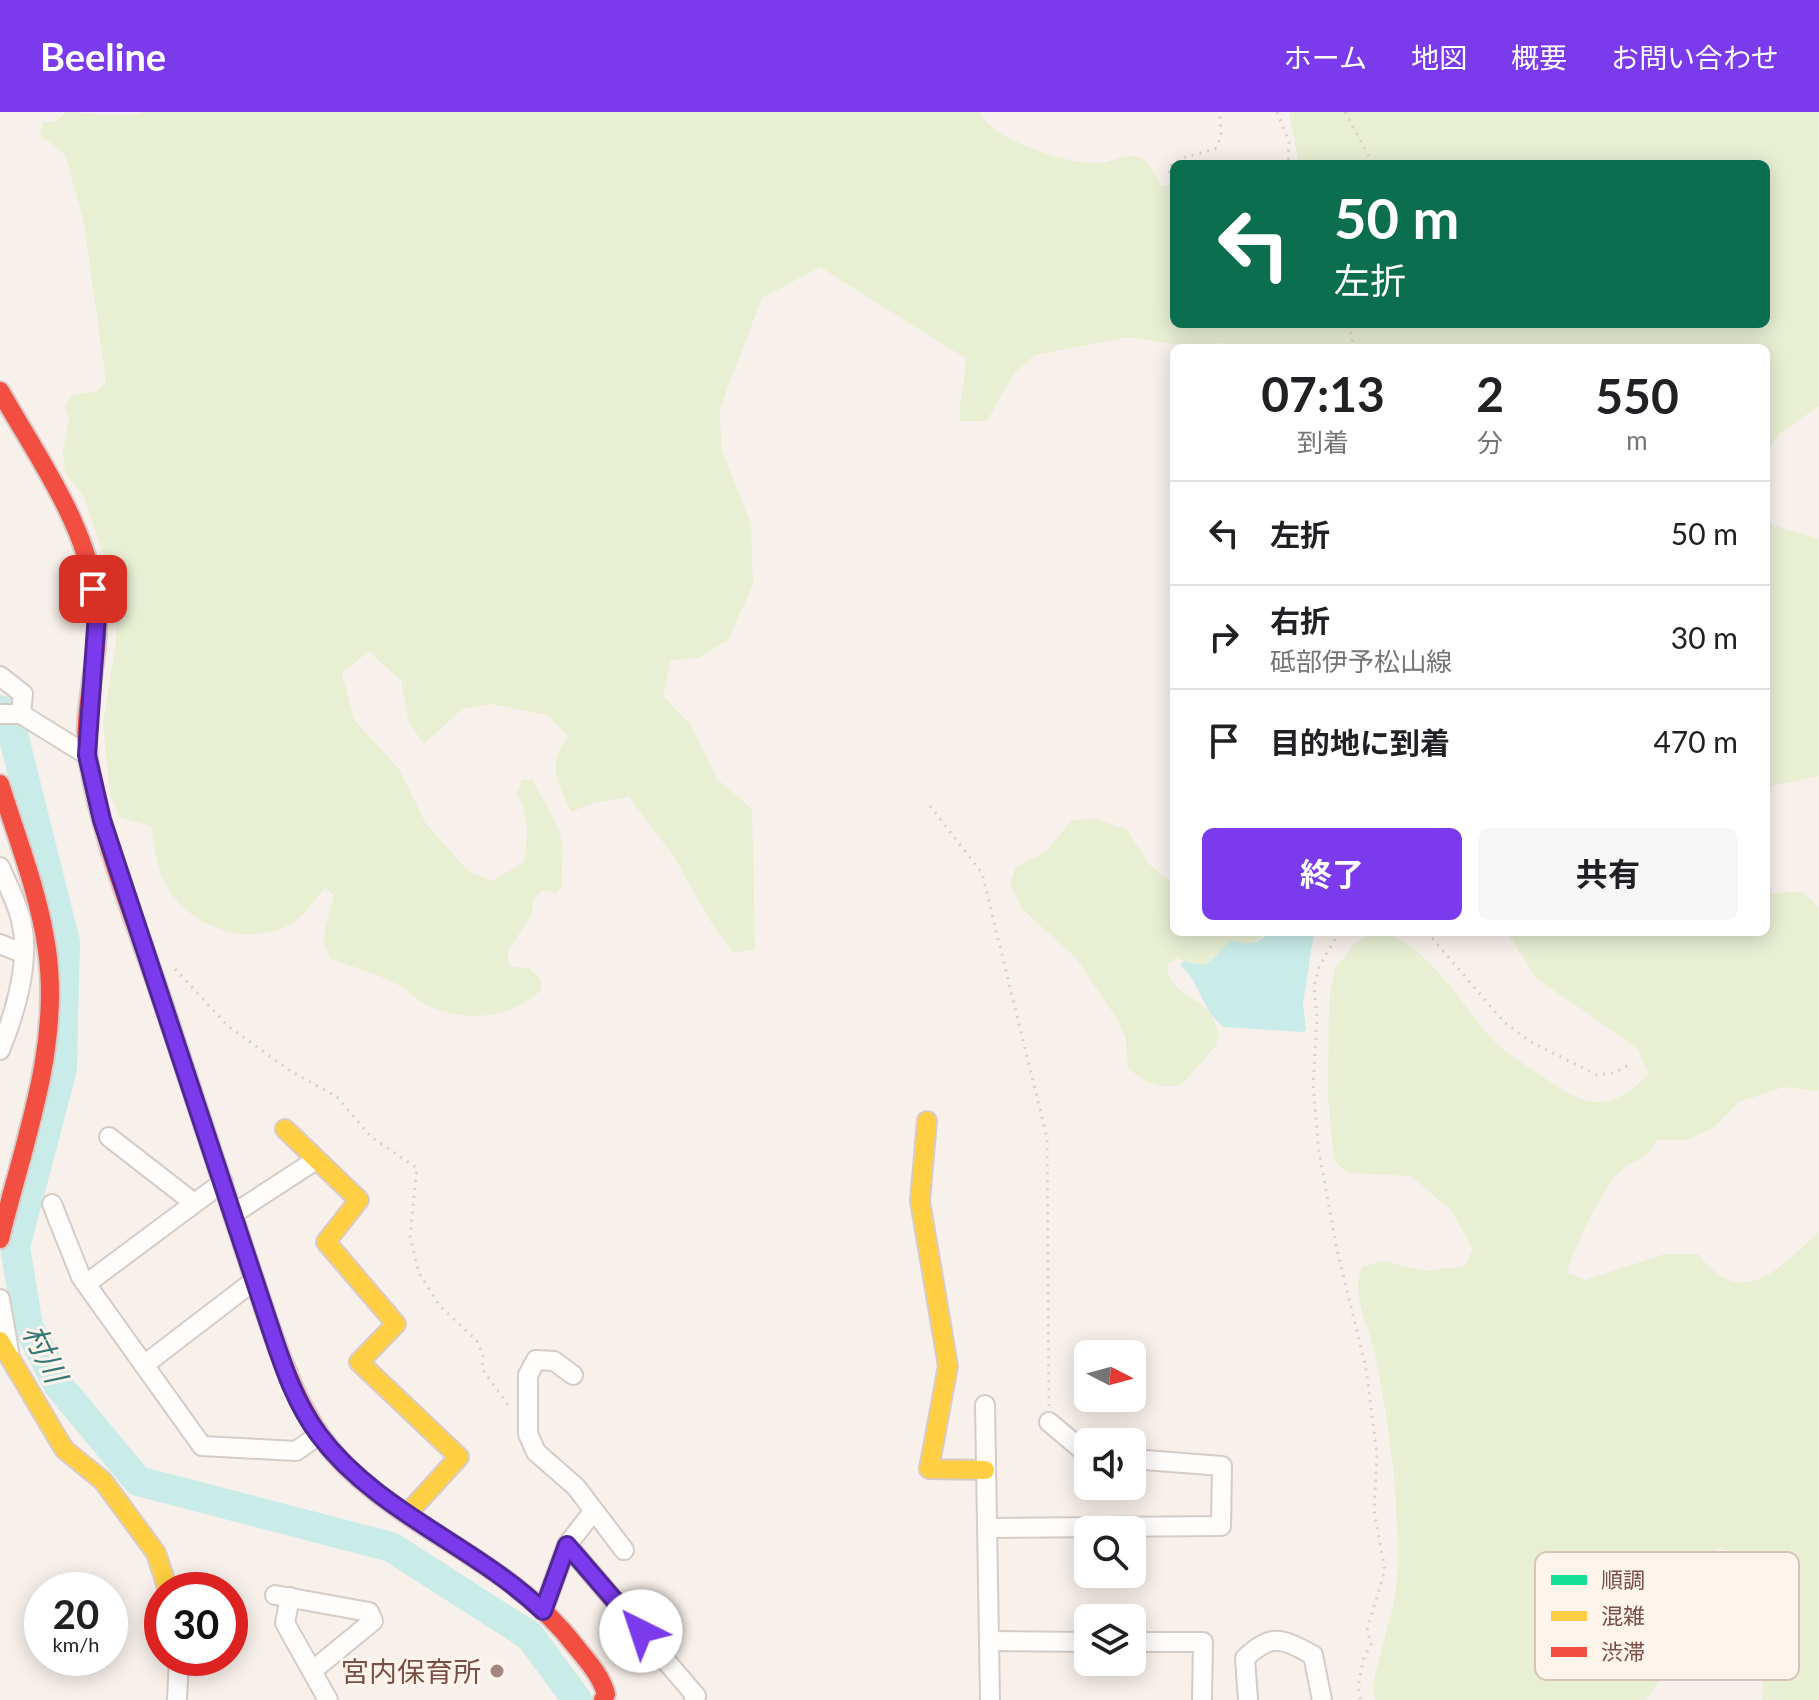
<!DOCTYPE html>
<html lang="ja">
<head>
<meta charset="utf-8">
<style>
  body { margin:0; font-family:Lato,"Noto Sans JP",sans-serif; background:#f6f6f6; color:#202124; height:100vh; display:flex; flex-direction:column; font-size:30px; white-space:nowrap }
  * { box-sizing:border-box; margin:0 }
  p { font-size:26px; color:#757577 }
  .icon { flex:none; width:44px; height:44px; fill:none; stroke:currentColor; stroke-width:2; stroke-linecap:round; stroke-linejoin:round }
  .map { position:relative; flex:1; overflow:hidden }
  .panel { position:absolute; left:1170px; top:232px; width:600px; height:592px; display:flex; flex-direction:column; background:#fff; border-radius:12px; box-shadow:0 4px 20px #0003 }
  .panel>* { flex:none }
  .guide { position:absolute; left:1170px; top:48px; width:600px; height:168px; border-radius:12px; box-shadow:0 4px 20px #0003; background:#0b6e4f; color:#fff; overflow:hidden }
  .needle { width:52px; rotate:96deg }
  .buttons { position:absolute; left:1074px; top:1228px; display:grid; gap:16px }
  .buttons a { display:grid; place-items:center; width:72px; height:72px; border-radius:12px; background:#fff; box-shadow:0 4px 20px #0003; font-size:40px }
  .speed { position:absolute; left:24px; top:1460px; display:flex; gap:16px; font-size:40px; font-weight:700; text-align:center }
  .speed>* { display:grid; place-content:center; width:104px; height:104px; border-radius:50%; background:#fff; box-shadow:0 4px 20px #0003; line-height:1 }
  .speed small { font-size:20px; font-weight:400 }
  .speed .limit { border:12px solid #d22; background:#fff; color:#111 }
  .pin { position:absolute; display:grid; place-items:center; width:68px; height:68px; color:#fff; margin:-34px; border-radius:16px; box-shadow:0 4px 12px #0006 }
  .me { position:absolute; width:88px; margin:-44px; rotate:319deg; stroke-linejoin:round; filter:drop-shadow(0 0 6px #0008) }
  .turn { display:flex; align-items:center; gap:28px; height:168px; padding:0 32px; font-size:36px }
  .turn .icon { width:104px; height:104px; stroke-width:2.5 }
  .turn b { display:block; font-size:56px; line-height:68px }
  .eta { display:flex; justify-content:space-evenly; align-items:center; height:136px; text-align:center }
  .eta b { font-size:48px; font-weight:700; line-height:56px }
  .primary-button { display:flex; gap:16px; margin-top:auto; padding:16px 32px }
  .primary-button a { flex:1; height:92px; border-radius:12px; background:#7c3aed; color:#fff; font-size:32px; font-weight:700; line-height:92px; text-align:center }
  .primary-button a+a { background:#f6f6f6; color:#202124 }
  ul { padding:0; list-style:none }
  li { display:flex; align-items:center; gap:24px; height:104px; padding:0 32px; border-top:2px solid #e0e0e0 }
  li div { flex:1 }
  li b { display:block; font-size:30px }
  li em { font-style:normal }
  header { display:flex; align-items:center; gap:48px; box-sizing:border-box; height:112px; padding:0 40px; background:#7c3aed; color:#fff }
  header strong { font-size:38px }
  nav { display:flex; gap:44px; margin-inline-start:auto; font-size:28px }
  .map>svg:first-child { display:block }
  .green { fill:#e8efd3 }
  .water { fill:#caece9 }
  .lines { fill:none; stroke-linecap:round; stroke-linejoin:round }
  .river { stroke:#caece9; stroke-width:30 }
  .street-casing { stroke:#d7cbc6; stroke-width:22 }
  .fast-casing { stroke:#d9ccc8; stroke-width:22 }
  .slow-casing { stroke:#d9ccc8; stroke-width:22 }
  .jam-casing { stroke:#d9ccc8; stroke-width:22 }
  .path { stroke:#dccfcc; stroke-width:3; stroke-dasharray:2 6; stroke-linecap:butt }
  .street { stroke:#fefdfc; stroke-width:18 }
  .fast { stroke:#16e098; stroke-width:18 }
  .slow { stroke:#ffcf43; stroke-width:18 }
  .jam { stroke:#f24e42; stroke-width:18 }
  .route-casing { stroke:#51269a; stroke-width:20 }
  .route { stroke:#7c3aed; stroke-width:14 }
  .poi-dot { fill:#a6877f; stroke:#fff4ec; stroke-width:3 }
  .labels { text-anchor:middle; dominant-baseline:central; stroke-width:6; stroke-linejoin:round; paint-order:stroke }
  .poi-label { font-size:28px; fill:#7a4f46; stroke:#fff4ec; text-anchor:end }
  .water-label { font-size:30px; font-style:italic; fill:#367977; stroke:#fff4ec }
  .key { fill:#fff4ec; stroke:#d7c2ba; stroke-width:2 }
  .key-label { font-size:22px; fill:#7a4f46 }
</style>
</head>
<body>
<header>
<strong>Beeline</strong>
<nav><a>ホーム</a><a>地図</a><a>概要</a><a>お問い合わせ</a></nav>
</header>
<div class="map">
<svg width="1819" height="1588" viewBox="0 0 1819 1588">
  <rect width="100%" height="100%" fill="#f8f0ea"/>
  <g class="green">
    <path d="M67 0C87 0 126 7 142 0H980C992 29 1071 54 1102 51 1113 49 1127 41 1138 45 1149 48 1155 64 1161 74L1174 73V212H1766V52H1299L1289 0H1819V294L1778 323 1766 341V236H1238L1226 231 1180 233 1128 225 1035 243 1014 261 987 309H960C958 287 967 268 965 246L820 155 762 186 720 296 721 335 751 413 753 472 728 528 698 546 671 548 663 584 690 612 717 667 752 697 755 837 734 841 711 810 673 743 629 685 593 691 571 700C557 668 546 655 568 624L547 603 492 592 462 597 424 632 409 611 401 569 369 539 342 561 354 608 399 657 426 712 469 760 492 769 524 750C528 723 530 706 517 682L522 668H532C542 687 559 710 562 731 564 744 560 760 562 775L556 781 543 778 534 787 531 804 507 840 510 855 529 856 541 868V878C509 907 471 910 431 895 419 890 410 880 400 874 379 862 352 855 330 846L323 826 334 783 325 776C315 786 304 805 291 812 244 838 181 812 161 763 156 748 154 730 151 714L119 705 110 682 103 613 116 529 118 487 84 385 65 361 63 340 69 307 65 294 72 283 98 279 106 269 84 111 65 42 40 23 43 10H55Z"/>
    <polygon points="1766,407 1772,413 1819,427 1819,664 1766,675"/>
    <path d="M1095 706 1127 718 1149 752 1174 773V820H1268L1253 831C1227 836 1230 828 1210 851L1197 854 1177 846 1168 852C1164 877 1195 884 1208 899 1214 906 1216 914 1219 922L1216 934 1181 973C1157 977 1146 971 1128 956L1126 927 1117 907 1076 846 1022 797 1010 772 1016 755 1046 740 1071 709Z"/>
    <path d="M1802 779 1819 796V979L1784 975 1739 990 1714 1015 1687 1028H1657C1641 1054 1634 1045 1619 1060 1603 1076 1572 1139 1567 1161L1585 1168 1665 1142H1698C1742 1200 1778 1157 1819 1120V1588H1762L1767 1518 1758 1455 1720 1435 1673 1477 1643 1485 1632 1509 1662 1566 1645 1588H1375L1373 1573C1379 1543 1396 1494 1397 1466 1400 1392 1390 1315 1375 1242 1369 1213 1350 1183 1362 1155L1384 1149 1425 1159 1465 1154 1473 1137 1451 1098 1411 1064 1347 1061 1334 1048 1328 984 1329 887 1335 857 1354 832 1373 820C1423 820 1464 900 1498 933 1511 945 1529 954 1543 965 1587 996 1608 1002 1649 962L1637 936 1536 866 1507 820H1766V782Z"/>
  </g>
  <path class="water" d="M1268 820H1314L1303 892 1306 918 1303 920 1224 915C1201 899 1201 870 1180 853L1184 848C1214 861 1211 843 1231 829 1244 832 1260 834 1268 820Z"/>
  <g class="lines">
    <polyline class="river" points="0,598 12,618 65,830 62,957 15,1135 28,1214 59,1274 138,1369 391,1435 530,1524 577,1588"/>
    <defs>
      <g id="street">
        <polyline points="0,564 23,582 21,602"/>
        <polyline points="0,602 21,602 87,643"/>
        <path d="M0 755C7 772 17 790 21 808 31 849 15 901 0 938"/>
        <polyline points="0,832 22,841"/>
        <polyline points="109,1025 194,1091"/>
        <polyline points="52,1092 81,1165 202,1334 296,1339 319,1323"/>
        <polyline points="233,1102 316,1048"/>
        <polyline points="86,1172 223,1070"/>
        <polyline points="0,1187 9,1239"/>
        <polyline points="144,1253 255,1168"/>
        <polyline points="573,1263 554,1249 536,1248 528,1263 528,1322 536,1340 576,1375 624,1438"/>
        <polyline points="985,1293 990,1588"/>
        <polyline points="1049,1310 1088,1343"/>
        <polyline points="987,1416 1221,1414 1222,1354 1132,1347"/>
        <polyline points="567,1433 696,1584 694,1588"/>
        <polyline points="275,1483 369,1500 373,1509 312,1559"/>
        <polyline points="290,1485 285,1511 328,1588"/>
        <polyline points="543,1499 567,1433 592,1401"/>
        <polyline points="989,1529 1088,1530"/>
        <polyline points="1132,1530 1203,1530 1202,1588"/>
        <polyline points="177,1588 179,1546"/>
        <path d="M1248 1588 1245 1546C1273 1520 1282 1527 1313 1543L1322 1588"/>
      </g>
      <polyline id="fast" points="165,897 264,1197"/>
      <g id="slow">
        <polyline points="927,1009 920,1089 948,1254 929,1357 985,1358"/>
        <polyline points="285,1017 359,1088 326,1130 396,1212 359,1250 459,1345 408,1401"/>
        <polyline points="0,1229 64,1337 103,1369 156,1441 168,1478"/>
      </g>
      <g id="jam">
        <path d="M0 279C39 348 92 419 97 500 100 545 81 604 88 646 102 732 138 815 165 897"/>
        <path d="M0 672C17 726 39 781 47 838 61 936 23 1032 0 1127"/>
        <path d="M264 1197C284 1255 303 1313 348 1356 420 1425 513 1452 577 1536 589 1551 601 1564 606 1582L603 1588"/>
      </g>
    </defs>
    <use href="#street" class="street-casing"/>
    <use href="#fast" class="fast-casing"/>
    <use href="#slow" class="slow-casing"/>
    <use href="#jam" class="jam-casing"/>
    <g class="path">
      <polyline points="1277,0 1289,30 1288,52"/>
      <polyline points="1345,0 1373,52"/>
      <polyline points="1174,64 1170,65 1169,55 1182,46 1215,37 1221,25 1220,0"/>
      <polyline points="1349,212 1354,236"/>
      <polyline points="930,694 982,761 1047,1026 1049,1294"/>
      <polyline points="1339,820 1319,855 1314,875 1317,906 1313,972 1319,1040 1337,1138 1366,1256 1377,1342 1374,1399 1385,1458 1367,1518 1371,1532 1363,1548 1358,1576 1361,1588"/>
      <polyline points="1427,820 1504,910 1531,930 1597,963 1614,961 1629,953"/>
      <polyline points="175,857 228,914 289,958 337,985 371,1025 417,1056 410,1124 419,1161 440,1194 477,1229 483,1243 482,1257 509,1294"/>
    </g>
    <use href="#street" class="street"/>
    <use href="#fast" class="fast"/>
    <use href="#slow" class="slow"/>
    <use href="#jam" class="jam"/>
  </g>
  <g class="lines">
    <defs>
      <path id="route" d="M93 477 97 502 87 643 102 708 271 1218C283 1254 295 1291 319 1323 377 1400 474 1433 543 1499L567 1433 641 1519"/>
    </defs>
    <use href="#route" class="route-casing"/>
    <use href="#route" class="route"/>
  </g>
  <circle class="poi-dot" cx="497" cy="1559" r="8"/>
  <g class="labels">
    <g class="poi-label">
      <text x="481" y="1559">宮内保育所</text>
    </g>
    <g class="water-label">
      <text transform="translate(46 1241) rotate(64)">村川</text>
    </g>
  </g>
  <rect x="1535" y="1440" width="264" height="128" rx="12" class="key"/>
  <rect x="1551" y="1463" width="36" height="10" fill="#16e098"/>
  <rect x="1551" y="1499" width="36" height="10" fill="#ffcf43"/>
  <rect x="1551" y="1535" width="36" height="10" fill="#f24e42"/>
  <g class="key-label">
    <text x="1601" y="1476">順調</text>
    <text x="1601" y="1512">混雑</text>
    <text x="1601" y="1548">渋滞</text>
  </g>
</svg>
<div class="buttons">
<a><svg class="needle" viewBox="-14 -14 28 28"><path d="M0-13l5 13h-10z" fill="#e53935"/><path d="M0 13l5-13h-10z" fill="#757577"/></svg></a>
<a><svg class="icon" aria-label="sound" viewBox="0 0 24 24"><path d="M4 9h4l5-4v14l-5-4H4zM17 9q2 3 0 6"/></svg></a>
<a><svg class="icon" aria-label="search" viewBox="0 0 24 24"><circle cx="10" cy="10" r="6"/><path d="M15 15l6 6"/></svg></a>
<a><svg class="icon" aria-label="layers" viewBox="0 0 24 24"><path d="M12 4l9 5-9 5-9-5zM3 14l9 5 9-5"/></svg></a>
</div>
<div class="speed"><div>20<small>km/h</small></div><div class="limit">30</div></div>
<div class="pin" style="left:93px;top:477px;background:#d93025"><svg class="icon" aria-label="arrive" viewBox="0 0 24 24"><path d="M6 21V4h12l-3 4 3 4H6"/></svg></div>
<svg class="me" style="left:641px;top:1519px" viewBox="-20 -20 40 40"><circle r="19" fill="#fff"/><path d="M0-13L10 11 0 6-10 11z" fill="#7c3aed"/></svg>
<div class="guide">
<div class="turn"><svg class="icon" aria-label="left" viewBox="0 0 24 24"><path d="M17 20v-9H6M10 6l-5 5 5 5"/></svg><div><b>50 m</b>左折</div></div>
</div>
<section class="panel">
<div class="eta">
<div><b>07:13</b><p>到着</p></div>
<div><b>2</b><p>分</p></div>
<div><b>550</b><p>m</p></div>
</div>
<ul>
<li><svg class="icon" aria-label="left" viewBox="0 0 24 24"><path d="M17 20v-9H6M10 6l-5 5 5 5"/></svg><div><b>左折</b></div><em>50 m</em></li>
<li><svg class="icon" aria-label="right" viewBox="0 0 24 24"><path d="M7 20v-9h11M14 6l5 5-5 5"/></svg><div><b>右折</b><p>砥部伊予松山線</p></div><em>30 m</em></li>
<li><svg class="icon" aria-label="arrive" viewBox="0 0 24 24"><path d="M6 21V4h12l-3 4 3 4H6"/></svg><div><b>目的地に到着</b></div><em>470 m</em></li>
</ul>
<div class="primary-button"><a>終了</a><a>共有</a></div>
</section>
</div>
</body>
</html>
